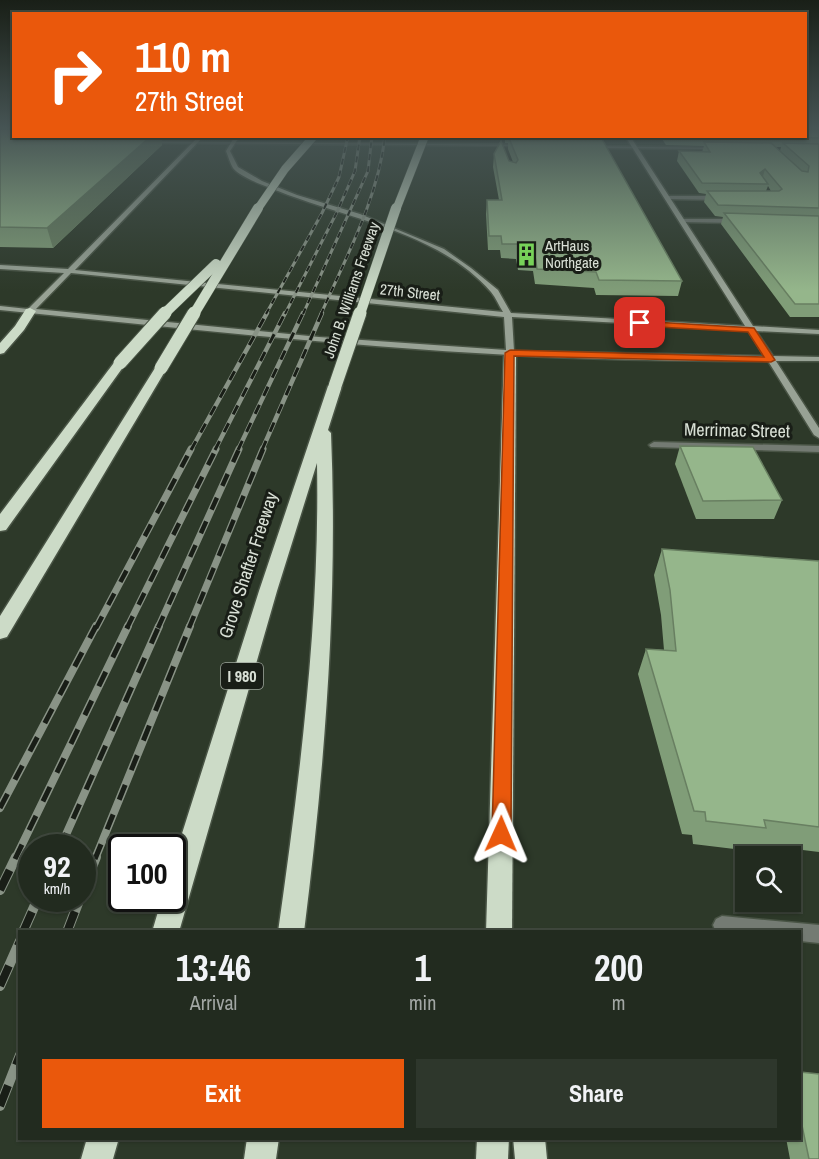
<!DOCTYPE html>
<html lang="en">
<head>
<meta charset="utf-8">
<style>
  body { margin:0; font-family:"Archivo Narrow",sans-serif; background:#2e372c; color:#f1f3f6; height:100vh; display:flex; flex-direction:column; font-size:22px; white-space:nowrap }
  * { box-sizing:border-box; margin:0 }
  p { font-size:20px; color:#a2a7a4 }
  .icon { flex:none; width:33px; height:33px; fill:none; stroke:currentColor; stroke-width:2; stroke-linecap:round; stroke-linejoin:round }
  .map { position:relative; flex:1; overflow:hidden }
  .details { position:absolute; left:18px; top:930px; width:783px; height:210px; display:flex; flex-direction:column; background:#222b1f; border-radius:0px; box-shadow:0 2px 4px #0004,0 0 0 2px #3f473d }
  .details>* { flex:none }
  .hud { position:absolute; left:12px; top:12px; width:795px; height:126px; border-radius:0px; box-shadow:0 2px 4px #0004,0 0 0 2px #3f473d; background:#ea580c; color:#fff; overflow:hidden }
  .buttons { position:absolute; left:735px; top:846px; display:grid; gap:12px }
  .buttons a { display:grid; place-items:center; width:66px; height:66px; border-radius:0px; background:#222b1f; box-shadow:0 2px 4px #0004,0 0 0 2px #3f473d; font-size:30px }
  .speed { position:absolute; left:18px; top:834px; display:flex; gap:12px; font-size:30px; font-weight:700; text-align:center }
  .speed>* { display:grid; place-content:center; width:78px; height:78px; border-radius:50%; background:#222b1f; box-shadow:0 2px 4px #0004,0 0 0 2px #3f473d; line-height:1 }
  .speed small { font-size:15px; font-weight:400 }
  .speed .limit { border:3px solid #111; border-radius:9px; background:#fff; color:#111 }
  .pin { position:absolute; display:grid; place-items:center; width:51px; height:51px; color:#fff; margin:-26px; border-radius:12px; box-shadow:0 3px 9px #0006 }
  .me { position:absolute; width:66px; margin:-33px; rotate:1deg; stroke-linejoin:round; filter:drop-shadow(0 0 4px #0008) }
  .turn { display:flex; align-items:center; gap:21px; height:126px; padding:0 24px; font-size:27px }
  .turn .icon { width:78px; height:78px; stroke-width:2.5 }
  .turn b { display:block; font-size:42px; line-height:51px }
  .eta { display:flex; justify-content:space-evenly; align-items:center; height:102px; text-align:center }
  .eta b { font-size:36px; font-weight:800; line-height:42px }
  .button { display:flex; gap:12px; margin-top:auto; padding:12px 24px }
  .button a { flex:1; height:69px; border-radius:0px; background:#ea580c; color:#fff; font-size:24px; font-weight:800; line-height:69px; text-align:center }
  .button a+a { background:#2e372c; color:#f1f3f6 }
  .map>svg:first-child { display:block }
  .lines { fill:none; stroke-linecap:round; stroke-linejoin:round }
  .lane-casing { stroke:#495445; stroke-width:3 }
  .street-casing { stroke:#495445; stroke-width:3 }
  .secondary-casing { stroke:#495445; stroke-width:3 }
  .highway-casing { stroke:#495445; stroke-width:3 }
  .lane { fill:#747b73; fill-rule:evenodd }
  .street { fill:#747b73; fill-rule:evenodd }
  .secondary { fill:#98a295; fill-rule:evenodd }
  .highway { fill:#ccdbc7; fill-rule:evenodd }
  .rail-far4-casing { stroke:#899386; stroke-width:3 }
  .rail-far3-casing { stroke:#899386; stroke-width:4.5 }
  .rail-far2-casing { stroke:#899386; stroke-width:7 }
  .rail-far1-casing { stroke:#899386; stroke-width:8 }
  .rail-casing { stroke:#899386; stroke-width:10 }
  .rail-far4 { stroke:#191e17; stroke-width:2; stroke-dasharray:6; stroke-linecap:butt }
  .rail-far3 { stroke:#191e17; stroke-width:3; stroke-dasharray:10; stroke-linecap:butt }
  .rail-far2 { stroke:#191e17; stroke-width:4.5; stroke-dasharray:13; stroke-linecap:butt }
  .rail-far1 { stroke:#191e17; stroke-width:5; stroke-dasharray:16; stroke-linecap:butt }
  .rail { stroke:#191e17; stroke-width:8; stroke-dasharray:22; stroke-linecap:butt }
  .highway-bridge-far2-casing { stroke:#495445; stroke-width:9; stroke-linecap:butt }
  .highway-bridge-far1-casing { stroke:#495445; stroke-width:11; stroke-linecap:butt }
  .highway-bridge-casing { stroke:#495445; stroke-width:15; stroke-linecap:butt }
  .highway-bridge-far2 { stroke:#ccdbc7; stroke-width:8 }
  .highway-bridge-far1 { stroke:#ccdbc7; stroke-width:10 }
  .highway-bridge { stroke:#ccdbc7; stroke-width:13 }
  .wall { fill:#809d78; fill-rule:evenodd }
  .shaded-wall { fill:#687f61 }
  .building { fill:#95b68b; stroke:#687f61; stroke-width:1.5 }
  .route { fill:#ea580c; stroke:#983908; stroke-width:1.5 }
  .labels { text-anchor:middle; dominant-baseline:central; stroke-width:6; stroke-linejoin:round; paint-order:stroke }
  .far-poi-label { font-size:15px; fill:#d9e0d6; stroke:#191e17; text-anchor:start }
  .far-street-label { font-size:15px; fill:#d9e0d6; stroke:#191e17 }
  .shield { fill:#191e17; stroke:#9fa69d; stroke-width:1.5 }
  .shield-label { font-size:16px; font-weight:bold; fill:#d9e0d6 }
  .street-label { font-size:18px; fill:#d9e0d6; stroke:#191e17 }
</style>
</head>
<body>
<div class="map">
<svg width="819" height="1159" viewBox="0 0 819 1159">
  <rect width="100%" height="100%" fill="#2d3929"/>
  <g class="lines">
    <defs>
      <polygon id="lane" points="664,196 720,196 723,198 720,200 666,199"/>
      <g id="street">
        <polygon points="143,141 524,145 526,146 145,143"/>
        <polygon points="590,146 719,148 721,149 592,148"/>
        <polygon points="679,219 736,219 739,221 736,223 681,222"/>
        <polygon points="654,442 819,446 819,452 651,447 649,445"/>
        <polygon points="722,916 819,925 819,943 800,941 800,932 716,932 713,925 716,919"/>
      </g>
      <path id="secondary" d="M199 136H204L75 270 503 312C499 306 496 298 491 292 439 232 348 219 278 191 266 186 241 178 233 168 230 163 228 156 226 151L235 136H240L230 151 238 167 262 181 297 195 360 214 444 249 471 268 498 290 511 313 745 326 625 136H630L753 326 819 330V334L756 331 773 356 819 357V361H776L819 428V438L814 435 768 361C682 361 595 360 510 355 339 346 170 327 0 310V306L28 309 64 273 0 269V265L68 269ZM71 273 504 317 506 350 319 337 36 309ZM512 317 748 330 764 356 514 351Z"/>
      <g id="highway">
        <polygon points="30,308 36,311 24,330 4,353 0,354 0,343 15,326 26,309"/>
        <polygon points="510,349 516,353 512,932 486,932 504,353"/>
        <polygon points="120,359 126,363 6,530 0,531 0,514 116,360"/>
        <polygon points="161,364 167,368 7,637 0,639 0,616 155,368"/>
        <path d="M335 382 342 386 328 430 331 433C338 601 325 765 304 932H278C300 776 320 620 317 463L277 591 179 932H152L162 898H172V865L259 591 328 386Z"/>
        <polygon points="87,1138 119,1138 113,1159 81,1159"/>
        <polygon points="247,1138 279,1138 276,1159 244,1159"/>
        <polygon points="477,1138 509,1138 508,1159 476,1159"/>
        <polygon points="513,1138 545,1138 547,1159 515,1159"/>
      </g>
    </defs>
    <use href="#lane" class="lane-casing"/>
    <use href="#street" class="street-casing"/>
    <use href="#secondary" class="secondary-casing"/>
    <use href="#highway" class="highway-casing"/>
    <use href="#lane" class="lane"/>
    <use href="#street" class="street"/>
    <use href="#secondary" class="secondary"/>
    <use href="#highway" class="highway"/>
    <defs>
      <g id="rail-far4">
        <polyline points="266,314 322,213 339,177 348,136"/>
        <polyline points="285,314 337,212 355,171 360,136"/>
        <polyline points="303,314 368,171 372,136"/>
        <path d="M321 314C346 257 378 199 385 136"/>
      </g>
      <g id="rail-far3">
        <polyline points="191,450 267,313"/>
        <polyline points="215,450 285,313"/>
        <polyline points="238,450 303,313"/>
        <polyline points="262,450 322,313"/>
      </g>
      <g id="rail-far2">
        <polyline points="96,628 191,449"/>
        <polyline points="127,628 216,449"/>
        <polyline points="158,628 239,449"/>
        <polyline points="189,628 263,449"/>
      </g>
      <g id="rail-far1">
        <polyline points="0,808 96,626"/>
        <polyline points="60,848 159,626"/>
        <polyline points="15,859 128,626"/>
        <polyline points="95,859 190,626"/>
      </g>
      <g id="rail">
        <polyline points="0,890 16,857"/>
        <polyline points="82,892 96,857"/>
        <polyline points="23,932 38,898"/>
        <polyline points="67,932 80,898"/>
        <polyline points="0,986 20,941"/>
        <polyline points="0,1106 20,1055"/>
      </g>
    </defs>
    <use href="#rail-far4" class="rail-far4-casing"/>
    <use href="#rail-far3" class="rail-far3-casing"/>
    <use href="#rail-far2" class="rail-far2-casing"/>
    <use href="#rail-far1" class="rail-far1-casing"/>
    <use href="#rail" class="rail-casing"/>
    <use href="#rail-far4" class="rail-far4"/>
    <use href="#rail-far3" class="rail-far3"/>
    <use href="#rail-far2" class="rail-far2"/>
    <use href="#rail-far1" class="rail-far1"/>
    <use href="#rail" class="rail"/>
    <defs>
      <g id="highway-bridge-far2">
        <polyline points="257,210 285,169 314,136"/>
        <polyline points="396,210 425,136"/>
      </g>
      <g id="highway-bridge-far1">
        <polyline points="164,314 216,264"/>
        <polyline points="194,314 258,208"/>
        <polyline points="360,314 396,208"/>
      </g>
      <g id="highway-bridge">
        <polyline points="120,363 165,313"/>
        <polyline points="161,368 194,313"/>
        <polyline points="335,386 360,313"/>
      </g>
    </defs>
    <use href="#highway-bridge-far2" class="highway-bridge-far2-casing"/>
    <use href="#highway-bridge-far1" class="highway-bridge-far1-casing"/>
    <use href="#highway-bridge" class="highway-bridge-casing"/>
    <use href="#highway-bridge-far2" class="highway-bridge-far2"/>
    <use href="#highway-bridge-far1" class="highway-bridge-far1"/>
    <use href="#highway-bridge" class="highway-bridge"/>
  </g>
  <g class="wall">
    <polygon points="0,129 14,136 171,136 169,139 161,139 162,145 53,248 0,247"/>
    <path d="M819 129V317H790L721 224 723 217 715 216 704 202 706 194 699 193 677 161 679 151 702 152 704 146 666 145 660 136H806ZM775 147H781L780 151ZM768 186 771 191H766Z"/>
    <polygon points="505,136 544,136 544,138 550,138 549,136 597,136 597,139 682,281 678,296 596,295 594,288 535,284 533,271 518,270 516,259 501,258 500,250 488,250 486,214 487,200 499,200 493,167 494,154 513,162 508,149 508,143 505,143"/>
    <polygon points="680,446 782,500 774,519 696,519 675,464"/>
    <polygon points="662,549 819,561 819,852 755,844 751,851 693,844 692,835 682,834 638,674 646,649 664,650 661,615 654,575"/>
    <polygon points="800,1072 819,1159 790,1159 786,1138 800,1138"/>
  </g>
  <g class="shaded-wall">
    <polygon points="151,136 161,136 162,145 53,248 47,228"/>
    <polygon points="765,169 762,180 760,173"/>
  </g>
  <g class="building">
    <polygon points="0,129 14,129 14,136 151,136 47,228 0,227"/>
    <polygon points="806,129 819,129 819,138 738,136 806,136"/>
    <polygon points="509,138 602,139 682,281 599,280 596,272 537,269 535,256 520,256 518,244 502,244 501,236 489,236 487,200 502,200 494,154 501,141 509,161 516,163 518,160"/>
    <polygon points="704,142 771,143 802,171 808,172 809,166 783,143 819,144 819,208 718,205 707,191 779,191 782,189 765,169 760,173 768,184 702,183 679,151 710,152"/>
    <polygon points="724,213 819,216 819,304 795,304"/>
    <polygon points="680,446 753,447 782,500 703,501"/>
    <polygon points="662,549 819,561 819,827 764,820 766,828 706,821 705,812 694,811 646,649 676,651 670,590"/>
    <polygon points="800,1072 819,1074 819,1159 809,1159 800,1116"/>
  </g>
  <linearGradient id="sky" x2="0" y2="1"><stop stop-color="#191f17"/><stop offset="0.44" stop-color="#465454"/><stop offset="1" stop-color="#465454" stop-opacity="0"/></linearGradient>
  <rect width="819" height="291" fill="url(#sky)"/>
  <polygon class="route" points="637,321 754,328 775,360 771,362 514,356 511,834 508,841 501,843 495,841 492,834 505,353 510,350 764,357 748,332 640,326 637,325"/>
  <defs>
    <symbol id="building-bare" viewBox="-9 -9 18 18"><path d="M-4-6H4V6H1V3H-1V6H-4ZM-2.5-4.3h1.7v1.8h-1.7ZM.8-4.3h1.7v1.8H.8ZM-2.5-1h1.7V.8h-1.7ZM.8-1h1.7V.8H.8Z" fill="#77d259" stroke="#191e17" stroke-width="2.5" paint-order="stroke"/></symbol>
  </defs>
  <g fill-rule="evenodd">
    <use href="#building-bare" x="510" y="238" width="33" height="33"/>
  </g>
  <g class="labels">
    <g class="far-poi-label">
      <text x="545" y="245">ArtHaus<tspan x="545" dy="17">Northgate</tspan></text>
    </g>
    <g class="far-street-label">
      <text transform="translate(351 290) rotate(-71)">John B. Williams Freeway</text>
      <text transform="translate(410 292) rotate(6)">27th Street</text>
    </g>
    <rect class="shield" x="221" y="663" width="42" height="26" rx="4.5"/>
    <g class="shield-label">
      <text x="242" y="676">I 980</text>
    </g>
    <g class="street-label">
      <text transform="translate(737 430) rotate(1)">Merrimac Street</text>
      <text transform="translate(248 565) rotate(-72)">Grove Shafter Freeway</text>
    </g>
  </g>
</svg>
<div class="buttons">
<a><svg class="icon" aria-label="search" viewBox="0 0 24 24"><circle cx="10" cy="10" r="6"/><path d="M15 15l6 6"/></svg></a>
</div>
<div class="speed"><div>92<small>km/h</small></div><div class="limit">100</div></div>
<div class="pin" style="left:640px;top:323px;background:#d93025"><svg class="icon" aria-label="arrive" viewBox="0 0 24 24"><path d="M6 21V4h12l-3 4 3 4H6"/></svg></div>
<svg class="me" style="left:501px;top:834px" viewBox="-20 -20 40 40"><path d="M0-17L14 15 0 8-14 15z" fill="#ea580c" stroke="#fff" stroke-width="4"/></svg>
<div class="hud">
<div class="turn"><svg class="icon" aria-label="right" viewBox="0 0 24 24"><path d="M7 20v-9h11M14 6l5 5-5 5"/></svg><div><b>110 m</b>27th Street</div></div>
</div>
<section class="details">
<div class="eta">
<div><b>13:46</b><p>Arrival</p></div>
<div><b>1</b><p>min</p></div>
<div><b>200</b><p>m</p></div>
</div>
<div class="button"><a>Exit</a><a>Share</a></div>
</section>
</div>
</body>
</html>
